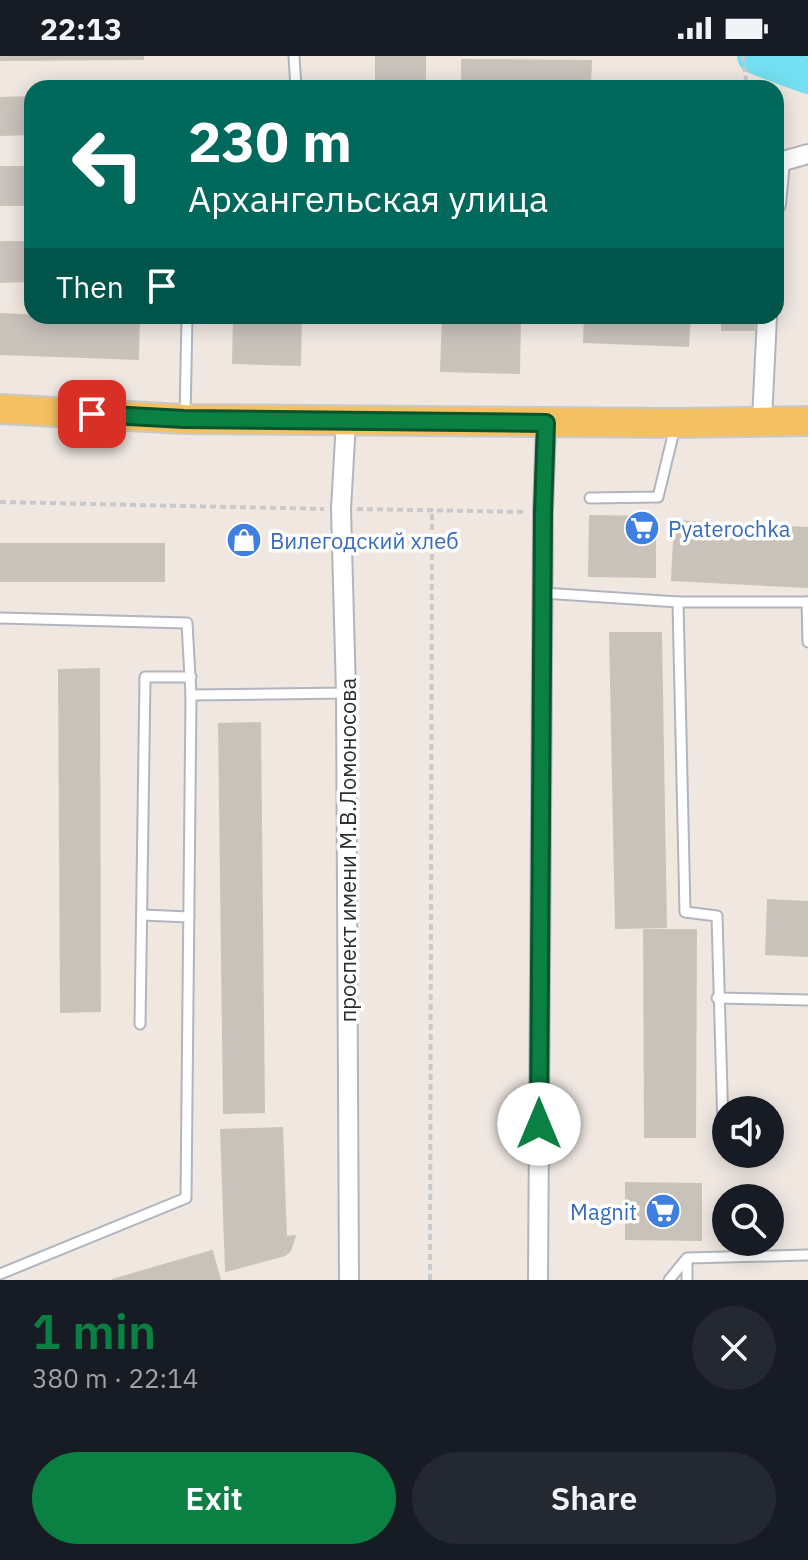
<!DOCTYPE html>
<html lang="en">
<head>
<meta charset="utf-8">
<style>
  body { margin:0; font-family:"IBM Plex Sans",sans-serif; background:#242831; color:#f1f3f6; height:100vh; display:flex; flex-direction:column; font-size:30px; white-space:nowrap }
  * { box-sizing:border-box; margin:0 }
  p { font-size:26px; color:#9ea1a6 }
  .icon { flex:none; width:44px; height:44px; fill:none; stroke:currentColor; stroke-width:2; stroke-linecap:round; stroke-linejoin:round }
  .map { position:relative; height:1224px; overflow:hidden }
  .side { display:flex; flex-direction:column; background:#171b24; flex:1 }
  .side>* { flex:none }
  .hud { position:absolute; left:24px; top:24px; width:760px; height:244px; border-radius:24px; box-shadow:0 4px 20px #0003; background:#00695c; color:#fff; overflow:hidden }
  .controls { position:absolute; left:712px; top:1040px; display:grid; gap:16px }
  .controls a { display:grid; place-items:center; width:72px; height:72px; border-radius:50%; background:#171b24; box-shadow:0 4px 20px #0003; font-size:40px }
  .pin { position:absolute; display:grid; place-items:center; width:68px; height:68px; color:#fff; margin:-34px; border-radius:16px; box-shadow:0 4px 12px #0006 }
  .me { position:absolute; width:88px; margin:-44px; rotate:0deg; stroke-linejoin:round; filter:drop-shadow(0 0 6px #0008) }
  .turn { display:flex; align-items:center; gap:28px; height:168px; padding:0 32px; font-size:36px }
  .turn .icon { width:104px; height:104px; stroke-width:2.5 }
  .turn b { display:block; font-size:56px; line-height:68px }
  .then { display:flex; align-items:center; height:76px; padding:0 32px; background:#0003; gap:16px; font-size:30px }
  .round { display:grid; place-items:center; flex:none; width:84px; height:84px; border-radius:42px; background:#242831 }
  .head { display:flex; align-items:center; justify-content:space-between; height:136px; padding:0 32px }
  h1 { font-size:48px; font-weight:600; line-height:60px; color:#0b8043 }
  .primary-button { display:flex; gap:16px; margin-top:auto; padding:16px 32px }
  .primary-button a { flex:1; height:92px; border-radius:48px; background:#0b8043; color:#fff; font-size:32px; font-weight:600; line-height:92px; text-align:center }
  .primary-button a+a { background:#242831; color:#f1f3f6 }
  .status { display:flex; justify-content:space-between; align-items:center; height:56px; padding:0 40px; background:#171b24; direction:ltr }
  .status svg { height:22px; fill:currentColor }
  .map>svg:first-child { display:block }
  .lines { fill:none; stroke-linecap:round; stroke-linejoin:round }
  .river { stroke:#73dff1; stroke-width:36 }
  .building { fill:#c8c2bb; stroke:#cbc3b9; stroke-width:2 }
  .service-casing { stroke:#b0b5be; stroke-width:13 }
  .minor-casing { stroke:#b0b5be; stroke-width:22 }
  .primary-casing { stroke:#c9c9c9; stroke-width:32 }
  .path { stroke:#c9c9c9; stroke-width:4; stroke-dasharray:6 4; stroke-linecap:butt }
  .service { stroke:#fff; stroke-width:9 }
  .minor { stroke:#fff; stroke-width:18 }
  .primary { stroke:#f4c061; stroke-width:28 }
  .route-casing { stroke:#07532c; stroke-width:20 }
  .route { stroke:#0b8043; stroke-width:14 }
  .labels { text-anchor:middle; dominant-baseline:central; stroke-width:7; stroke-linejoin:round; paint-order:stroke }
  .shop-label { font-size:22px; fill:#366cbe; stroke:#fff; text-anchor:start }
  .street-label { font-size:22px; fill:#2e2e2e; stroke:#fff }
</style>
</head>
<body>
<div class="status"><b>22:13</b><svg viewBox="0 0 49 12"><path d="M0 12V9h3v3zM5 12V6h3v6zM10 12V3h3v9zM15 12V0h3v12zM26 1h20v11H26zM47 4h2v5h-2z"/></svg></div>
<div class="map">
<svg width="808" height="1224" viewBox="0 0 808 1224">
  <rect width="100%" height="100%" fill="#efe7e0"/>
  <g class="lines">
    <polyline class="river" points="755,0 808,20"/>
  </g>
  <g class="building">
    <polygon points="0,0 143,0 143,3 0,4"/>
    <polygon points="376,0 425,0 425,32 394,32 394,26 376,26"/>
    <polygon points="462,4 591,5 590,32 462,32"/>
    <polygon points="32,41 32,78 0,79 0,42"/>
    <rect x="0" y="111" width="32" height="38"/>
    <polygon points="0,186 32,186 32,225 0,226"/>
    <polygon points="0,258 139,264 138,303 0,298"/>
    <polygon points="234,260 301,260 300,309 233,307"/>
    <polygon points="443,260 520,260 519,317 441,315"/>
    <polygon points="585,260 690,260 688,290 584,286"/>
    <rect x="722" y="260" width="32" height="14"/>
    <polygon points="590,460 655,461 655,521 589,520"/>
    <polygon points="675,465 808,472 808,531 672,524"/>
    <rect x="0" y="488" width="164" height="37"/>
    <polygon points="610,577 661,577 666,871 616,872"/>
    <polygon points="99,613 100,955 61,956 59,614"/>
    <polygon points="260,667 264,1056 224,1057 219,668"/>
    <polygon points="768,844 808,846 808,900 766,898"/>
    <polygon points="644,874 696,874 695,1081 645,1081"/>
    <polygon points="282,1072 286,1181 295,1180 290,1195 285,1199 226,1215 221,1074"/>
    <polygon points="626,1127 701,1128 701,1184 626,1183"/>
    <polygon points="212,1195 220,1224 112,1224"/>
  </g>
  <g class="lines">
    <defs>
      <g id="service">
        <polyline points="294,0 296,32"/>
        <polyline points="185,361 187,260"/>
        <polyline points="590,442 658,441 675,371"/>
        <polyline points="543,537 678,546 685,856 717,860 723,1071"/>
        <polyline points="678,546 808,546"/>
        <polyline points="807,546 808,586"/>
        <polyline points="0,562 187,567 191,639 346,637"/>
        <polyline points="142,859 189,861"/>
        <polyline points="717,942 808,944"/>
        <polyline points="140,968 145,621 191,621"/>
        <polyline points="687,1203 687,1224"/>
        <polyline points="0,1218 186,1142 191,639"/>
        <polyline points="669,1224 687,1202 808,1199"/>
      </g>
      <g id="minor">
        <polyline points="776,148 780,106 808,98"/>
        <polyline points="346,365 341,453 346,637 349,1224"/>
        <polyline points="762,365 767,260"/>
        <polyline points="538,1224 543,456 546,367"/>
      </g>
      <polyline id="primary" points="0,353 184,363 676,367 808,365"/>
    </defs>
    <use href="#service" class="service-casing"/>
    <use href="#minor" class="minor-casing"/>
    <use href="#primary" class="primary-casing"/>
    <g class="path">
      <polyline points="743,0 747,32"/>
      <polyline points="0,446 324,453"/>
      <polyline points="357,453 524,456"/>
      <polyline points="430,1224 432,453"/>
    </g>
    <use href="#service" class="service"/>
    <use href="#minor" class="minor"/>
    <use href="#primary" class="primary"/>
  </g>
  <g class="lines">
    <defs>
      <polyline id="route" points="92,358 184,363 546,367 543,456 539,1068"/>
    </defs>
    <use href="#route" class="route-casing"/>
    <use href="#route" class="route"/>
  </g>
  <defs>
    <symbol id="supermarket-disc" viewBox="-11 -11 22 22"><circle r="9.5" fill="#3f7fe0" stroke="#fff"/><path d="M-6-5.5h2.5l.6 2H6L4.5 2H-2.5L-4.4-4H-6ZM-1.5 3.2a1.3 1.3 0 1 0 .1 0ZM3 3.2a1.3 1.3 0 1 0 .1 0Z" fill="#fff"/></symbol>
    <symbol id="shop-disc" viewBox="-11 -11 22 22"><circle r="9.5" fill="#3f7fe0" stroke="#fff"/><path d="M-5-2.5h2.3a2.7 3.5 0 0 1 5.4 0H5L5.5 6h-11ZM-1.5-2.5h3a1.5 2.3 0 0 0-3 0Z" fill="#fff"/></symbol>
  </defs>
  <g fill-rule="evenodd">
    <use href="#supermarket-disc" x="622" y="452" width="40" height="40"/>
    <use href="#shop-disc" x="224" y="464" width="40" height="40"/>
    <use href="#supermarket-disc" x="643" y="1135" width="40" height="40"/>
  </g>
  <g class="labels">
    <g class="shop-label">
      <text x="668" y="472">Pyaterochka</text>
      <text x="270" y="484">Вилегодский хлеб</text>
      <text x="637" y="1155" text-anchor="end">Magnit</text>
    </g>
    <g class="street-label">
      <text transform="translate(347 794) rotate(-90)">проспект имени М.В.Ломоносова</text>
    </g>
  </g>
</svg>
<div class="controls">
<a><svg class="icon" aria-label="sound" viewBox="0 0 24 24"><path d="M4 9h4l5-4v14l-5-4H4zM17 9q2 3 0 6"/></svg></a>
<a><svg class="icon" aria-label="search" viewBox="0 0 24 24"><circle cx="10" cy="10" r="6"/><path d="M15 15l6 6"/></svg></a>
</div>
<div class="pin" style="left:92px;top:358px;background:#d93025"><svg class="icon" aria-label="arrive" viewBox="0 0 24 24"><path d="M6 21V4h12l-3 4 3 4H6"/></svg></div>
<svg class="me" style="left:539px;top:1068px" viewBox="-20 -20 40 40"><circle r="19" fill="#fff"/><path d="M0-13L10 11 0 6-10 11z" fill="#0b8043"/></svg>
<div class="hud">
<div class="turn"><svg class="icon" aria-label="left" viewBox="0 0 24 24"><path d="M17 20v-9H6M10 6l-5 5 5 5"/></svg><div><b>230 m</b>Архангельская улица</div></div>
<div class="then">Then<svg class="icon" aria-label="arrive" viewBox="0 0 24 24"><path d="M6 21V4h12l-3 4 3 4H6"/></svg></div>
</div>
</div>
<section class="side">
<div class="head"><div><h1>1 min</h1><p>380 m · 22:14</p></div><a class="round"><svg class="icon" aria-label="close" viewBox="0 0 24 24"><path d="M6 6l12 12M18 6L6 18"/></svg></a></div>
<div class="primary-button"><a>Exit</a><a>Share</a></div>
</section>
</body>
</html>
